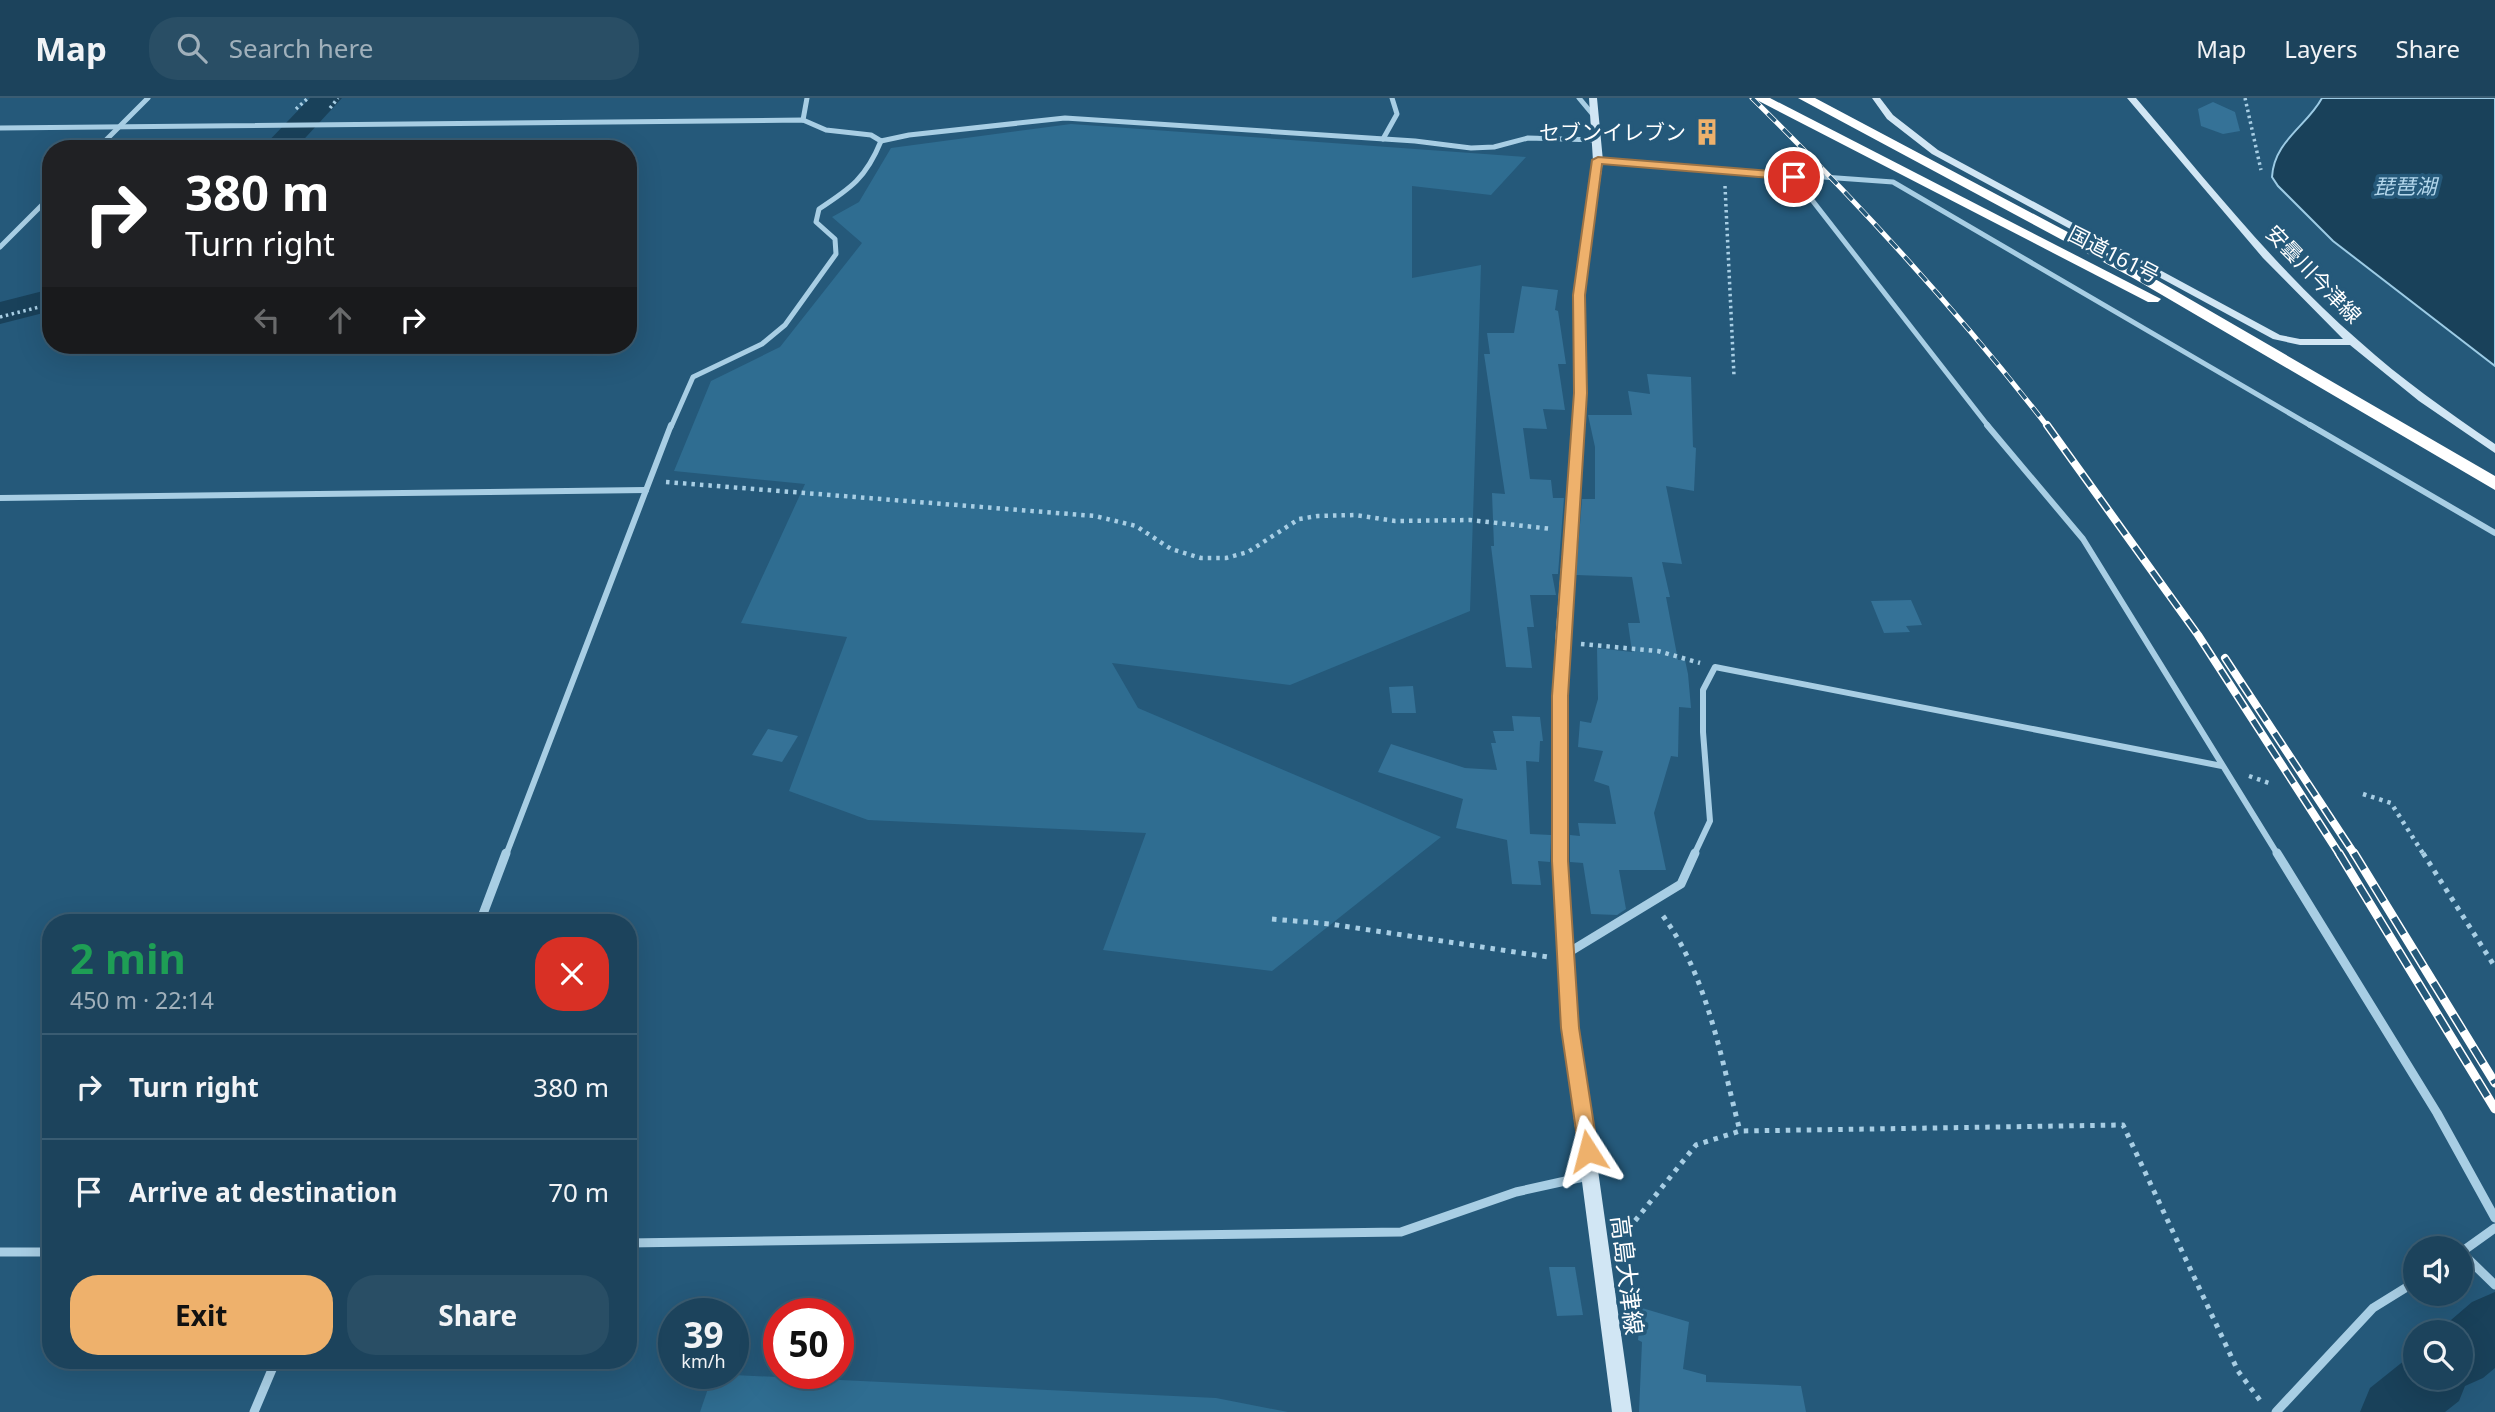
<!DOCTYPE html>
<html lang="en">
<head>
<meta charset="utf-8">
<style>
  body { margin:0; font-family:"Noto Sans","Noto Sans JP",sans-serif; background:#294e65; color:#f1f3f6; height:100vh; display:flex; flex-direction:column; font-size:26px; white-space:nowrap }
  * { box-sizing:border-box; margin:0 }
  p { font-size:23px; color:#a0b0bb }
  .icon { flex:none; width:38px; height:38px; fill:none; stroke:currentColor; stroke-width:2; stroke-linecap:round; stroke-linejoin:round }
  .map { position:relative; flex:1; overflow:hidden }
  .drawer { position:absolute; left:42px; top:816px; width:595px; height:455px; display:flex; flex-direction:column; background:#1c435c; border-radius:28px; box-shadow:0 7px 28px #0002,0 0 0 2px #3a5c72 }
  .drawer>* { flex:none }
  .hud { position:absolute; left:42px; top:42px; width:595px; height:214px; border-radius:28px; box-shadow:0 7px 28px #0002,0 0 0 2px #3a5c72; background:#202124; color:#fff; overflow:hidden }
  .tools { position:absolute; left:2403px; top:1138px; display:grid; gap:14px }
  .tools a { display:grid; place-items:center; width:70px; height:70px; border-radius:50%; background:#1c435c; box-shadow:0 7px 28px #0002,0 0 0 2px #3a5c72; font-size:35px }
  .speed { position:absolute; left:658px; top:1200px; display:flex; gap:14px; font-size:35px; font-weight:700; text-align:center }
  .speed>* { display:grid; place-content:center; width:91px; height:91px; border-radius:50%; background:#1c435c; box-shadow:0 7px 28px #0002,0 0 0 2px #3a5c72; line-height:1 }
  .speed small { font-size:18px; font-weight:400 }
  .speed .limit { border:10px solid #d22; background:#fff; color:#111 }
  .pin { position:absolute; display:grid; place-items:center; width:60px; height:60px; color:#fff; margin:-30px; border:4px solid #fff; border-radius:50%; box-shadow:0 2px 7px #0007 }
  .me { position:absolute; width:77px; margin:-38px; rotate:351deg; stroke-linejoin:round; filter:drop-shadow(0 0 5px #0008) }
  .turn { display:flex; align-items:center; gap:24px; height:147px; padding:0 28px; font-size:32px }
  .turn .icon { width:91px; height:91px; stroke-width:2.5 }
  .turn b { display:block; font-size:49px; line-height:60px }
  .lanes { display:flex; align-items:center; height:66px; padding:0 28px; background:#0003; justify-content:center; gap:35px; direction:ltr }
  .lanes .off { opacity:.35 }
  .round { display:grid; place-items:center; flex:none; width:74px; height:74px; border-radius:28px; background:#294e65 }
  .overview { display:flex; align-items:center; justify-content:space-between; height:119px; padding:0 28px }
  h1 { font-size:42px; font-weight:700; line-height:52px; color:#1e9e55 }
  .action { display:flex; gap:14px; margin-top:auto; padding:14px 28px }
  .action a { flex:1; height:80px; border-radius:28px; background:#eeb16c; color:#111; font-size:28px; font-weight:700; line-height:80px; text-align:center }
  .action a+a { background:#294e65; color:#f1f3f6 }
  ul { padding:0; list-style:none }
  li { display:flex; align-items:center; gap:21px; height:105px; padding:0 28px; border-top:2px solid #3a5c72 }
  li div { flex:1 }
  li b { display:block; font-size:26px }
  li em { font-style:normal }
  header { display:flex; align-items:center; gap:42px; box-sizing:border-box; height:98px; padding:0 35px; background:#1c435c; border-bottom:2px solid #3a5c72 }
  header strong { font-size:33px }
  nav { display:flex; gap:38px; margin-inline-start:auto; font-size:24px }
  .search { width:490px; height:63px; background:#294e65; display:flex; align-items:center; gap:18px; box-sizing:border-box; padding:0 24px; border-radius:28px; color:#a0b0bb; font-size:26px }
  .map>svg:first-child { display:block }
  .green { fill:#2f6d91 }
  .water { fill:#19415a; stroke:#9ccbe5; stroke-width:2 }
  .lines { fill:none; stroke-linecap:round; stroke-linejoin:round }
  .river { fill:#19415a; fill-rule:evenodd }
  .building { fill:#357297 }
  .path-far2 { stroke:#a8cee4; stroke-width:3.5; stroke-dasharray:2.5 3.5; stroke-linecap:butt }
  .path-far1 { stroke:#a8cee4; stroke-width:4.5; stroke-dasharray:3.5 5; stroke-linecap:butt }
  .path { stroke:#a8cee4; stroke-width:5; stroke-dasharray:4.5 6; stroke-linecap:butt }
  .street-far2 { stroke:#a8cee4; stroke-width:5 }
  .street-far1 { stroke:#a8cee4; stroke-width:6 }
  .street { stroke:#a8cee4; stroke-width:9 }
  .secondary { fill:#d1e6f4; fill-rule:evenodd }
  .highway { fill:#fff; fill-rule:evenodd }
  .rail-far2-casing { stroke:#fff; stroke-width:5 }
  .rail-far1-casing { stroke:#fff; stroke-width:8 }
  .rail-casing { stroke:#fff; stroke-width:9 }
  .rail-far2 { stroke:#25597a; stroke-width:3.5; stroke-dasharray:11; stroke-linecap:butt }
  .rail-far1 { stroke:#25597a; stroke-width:5; stroke-dasharray:15; stroke-linecap:butt }
  .rail { stroke:#25597a; stroke-width:6; stroke-dasharray:19; stroke-linecap:butt }
  .route { fill:#eeb16c; stroke:#9b7346; stroke-width:2 }
  .labels { text-anchor:middle; dominant-baseline:central; stroke-width:7; stroke-linejoin:round; paint-order:stroke }
  .far-poi-label { font-size:21px; fill:#fff; stroke:#25597a; text-anchor:end }
  .far-water-label { font-size:21px; font-style:italic; fill:#b3d7ec; stroke:#25597a }
  .far-street-label { font-size:21px; fill:#fff; stroke:#25597a }
  .street-label { font-size:24px; fill:#fff; stroke:#25597a }
</style>
</head>
<body>
<header>
<strong>Map</strong>
<div class="search"><svg class="icon" aria-label="search" viewBox="0 0 24 24"><circle cx="10" cy="10" r="6"/><path d="M15 15l6 6"/></svg>Search here</div>
<nav><a>Map</a><a>Layers</a><a>Share</a></nav>
</header>
<div class="map">
<svg width="2495" height="1314" viewBox="0 0 2495 1314">
  <rect width="100%" height="100%" fill="#25597a"/>
  <g class="green">
    <polygon points="1071,26 1526,59 1491,97 1412,88 1412,180 1481,167 1470,513 1290,587 1112,565 1138,610 1441,739 1272,873 1103,852 1146,735 868,722 789,693 847,539 741,525 805,386 674,373 711,283 780,249 862,145 832,119 859,104 891,50"/>
    <polygon points="713,1276 1216,1300 1288,1314 700,1314"/>
  </g>
  <path class="water" d="M2322 0H2495V268L2333 143 2278 88 2272 79C2274 43 2307 28 2322 0Z"/>
  <g class="lines">
    <g class="river">
      <polygon points="310,0 342,0 295,51 261,51"/>
      <polygon points="51,191 51,213 0,226 0,204"/>
      <polygon points="2495,1194 2495,1270 2483,1280 2465,1288 2459,1303 2445,1314 2360,1314 2370,1290 2415,1254 2415,1279 2460,1279 2460,1234 2437,1234 2472,1204"/>
    </g>
  </g>
  <g class="building">
    <polygon points="2213,4 2235,14 2240,33 2223,36 2201,28 2198,11"/>
    <polygon points="1522,188 1558,192 1555,212 1558,213 1566,266 1558,266 1565,312 1543,311 1547,331 1523,330 1530,381 1551,382 1553,400 1564,400 1558,476 1552,476 1556,497 1530,497 1534,529 1527,529 1532,570 1506,569 1491,448 1494,448 1492,395 1505,396 1484,256 1490,256 1487,235 1514,235"/>
    <polygon points="1647,276 1691,279 1693,349 1696,350 1694,393 1666,388 1682,466 1662,464 1670,499 1666,499 1678,562 1685,562 1688,576 1691,610 1679,609 1678,659 1671,658 1654,715 1666,772 1619,772 1626,811 1617,817 1591,816 1583,765 1570,764 1570,737 1580,738 1578,725 1616,726 1609,688 1594,683 1603,653 1578,649 1580,623 1591,625 1598,601 1597,550 1632,554 1628,525 1640,525 1632,479 1576,477 1582,401 1595,401 1595,349 1588,317 1632,317 1628,293 1650,296"/>
    <polygon points="1911,502 1922,527 1906,528 1910,534 1884,535 1871,503"/>
    <polygon points="1413,588 1416,615 1392,615 1389,589"/>
    <polygon points="1512,618 1540,619 1543,643 1540,643 1539,664 1526,663 1530,736 1551,737 1550,764 1538,763 1541,787 1512,786 1507,742 1456,730 1463,701 1378,674 1391,646 1465,670 1497,672 1491,645 1496,645 1493,633 1514,633"/>
    <polygon points="768,631 798,638 782,664 752,657"/>
    <polygon points="1549,1169 1575,1169 1583,1217 1557,1218"/>
    <polygon points="1642,1210 1689,1224 1683,1271 1706,1277 1706,1284 1801,1288 1806,1314 1639,1314 1642,1244 1638,1242"/>
  </g>
  <g class="lines">
    <g class="path-far2">
      <polyline points="2245,0 2261,72"/>
      <polyline points="330,10 338,0"/>
      <polyline points="296,11 308,0"/>
      <polyline points="259,51 266,43"/>
      <polyline points="293,51 301,43"/>
      <polyline points="1725,88 1734,278"/>
      <polyline points="0,219 51,206"/>
    </g>
    <g class="path-far1">
      <polyline points="666,384 1095,418 1136,428 1171,451 1201,460 1226,460 1248,454 1299,421 1318,418 1355,417 1395,423 1470,422 1552,431"/>
      <polyline points="1581,546 1658,553 1700,565"/>
      <polyline points="2249,678 2269,685"/>
      <polyline points="2363,696 2391,705 2424,757"/>
    </g>
    <g class="path">
      <polyline points="2423,755 2495,869"/>
      <path d="M1663 818C1708 879 1721 961 1740 1033"/>
      <polyline points="1272,821 1330,826 1548,859"/>
      <polyline points="1622,1139 1696,1047 1740,1033 2123,1027 2238,1273 2262,1305"/>
    </g>
    <g class="street-far2">
      <polyline points="1579,0 1594,18"/>
      <polyline points="803,22 807,0"/>
      <polyline points="0,30 803,22 826,32 871,37 881,43 909,37 1065,20 1415,43 1471,50 1494,49 1528,40 1597,42"/>
      <polyline points="1383,41 1397,16 1392,0"/>
      <polyline points="97,51 148,0"/>
      <polyline points="1598,63 1893,84 2313,329"/>
      <polyline points="1794,79 1989,329"/>
      <polyline points="0,149 51,98"/>
      <path d="M671 329 693 279 762 246 785 227 836 156 835 141 816 124 819 111C851 90 866 80 881 43"/>
    </g>
    <g class="street-far1">
      <polyline points="1987,327 2083,441 2278,757"/>
      <polyline points="2310,327 2495,435"/>
      <polyline points="0,400 646,392"/>
      <polyline points="506,757 671,327"/>
      <polyline points="1694,757 1710,723 1703,634 1703,592 1715,569 2222,668"/>
    </g>
    <g class="street">
      <polyline points="2277,755 2437,1015 2495,1120"/>
      <polyline points="480,824 506,755"/>
      <polyline points="1566,856 1681,786 1695,755"/>
      <polyline points="628,1145 1401,1134 1516,1094 1588,1078"/>
      <polyline points="0,1154 51,1154"/>
      <polyline points="2461,1154 2495,1187"/>
      <polyline points="2460,1155 2495,1130"/>
      <polyline points="254,1314 276,1262"/>
      <polyline points="2276,1314 2373,1210 2415,1184"/>
    </g>
    <g class="secondary">
      <polygon points="1589,0 1597,0 1603,63 1584,197 1587,295 1569,544 1567,763 1578,930 1632,1314 1612,1314 1562,930 1553,763 1555,544 1575,295 1574,197 1593,63"/>
      <path d="M1872 0H1880L1893 17 1938 52 2280 237 2300 241H2343L2263 160 2127 0H2136C2207 83 2276 171 2359 243 2401 281 2448 314 2495 346V355L2419 303 2350 247H2300L2273 241 1932 56 1887 21Z"/>
    </g>
    <g class="highway">
      <polygon points="1753,0 1770,0 2161,201 2158,204 2148,204"/>
      <polygon points="1798,0 1815,0 2143,174 2495,378 2495,392 2133,180"/>
    </g>
    <defs>
      <path id="rail-far2" d="M1752 0C1858 104 1957 212 2048 329"/>
      <g id="rail-far1">
        <polyline points="2047,327 2198,537 2340,757"/>
        <polyline points="2225,560 2355,757"/>
      </g>
      <g id="rail">
        <polyline points="2339,755 2495,1011"/>
        <polyline points="2354,755 2495,985"/>
      </g>
    </defs>
    <use href="#rail-far2" class="rail-far2-casing"/>
    <use href="#rail-far1" class="rail-far1-casing"/>
    <use href="#rail" class="rail-casing"/>
    <use href="#rail-far2" class="rail-far2"/>
    <use href="#rail-far1" class="rail-far1"/>
    <use href="#rail" class="rail"/>
  </g>
  <polygon class="route" points="1598,59 1794,75 1800,79 1794,82 1602,66 1585,197 1587,295 1568,598 1568,763 1579,930 1598,1053 1595,1059 1588,1062 1581,1059 1579,1053 1561,930 1552,763 1552,598 1574,295 1573,197 1592,62"/>
  <defs>
    <symbol id="building-bare" viewBox="-9 -9 18 18"><path d="M-4-6H4V6H1V3H-1V6H-4ZM-2.5-4.3h1.7v1.8h-1.7ZM.8-4.3h1.7v1.8H.8ZM-2.5-1h1.7V.8h-1.7ZM.8-1h1.7V.8H.8Z" fill="#eeb16c" stroke="#25597a" stroke-width="2.5" paint-order="stroke"/></symbol>
  </defs>
  <g fill-rule="evenodd">
    <use href="#building-bare" x="1688" y="15" width="38" height="38"/>
  </g>
  <g class="labels">
    <g class="far-poi-label">
      <text x="1686" y="34">セブンイレブン</text>
    </g>
    <g class="far-water-label">
      <text x="2405" y="88">琵琶湖</text>
    </g>
    <g class="far-street-label">
      <text transform="translate(2114 156) rotate(27)">国道161号</text>
      <text transform="translate(2314 176) rotate(46)">安曇川今津線</text>
    </g>
    <g class="street-label">
      <text transform="translate(1628 1177) rotate(83)">高島大津線</text>
    </g>
  </g>
</svg>
<div class="tools">
<a><svg class="icon" aria-label="sound" viewBox="0 0 24 24"><path d="M4 9h4l5-4v14l-5-4H4zM17 9q2 3 0 6"/></svg></a>
<a><svg class="icon" aria-label="search" viewBox="0 0 24 24"><circle cx="10" cy="10" r="6"/><path d="M15 15l6 6"/></svg></a>
</div>
<div class="speed"><div>39<small>km/h</small></div><div class="limit">50</div></div>
<div class="pin" style="left:1794px;top:79px;background:#d93025"><svg class="icon" aria-label="arrive" viewBox="0 0 24 24"><path d="M6 21V4h12l-3 4 3 4H6"/></svg></div>
<svg class="me" style="left:1588px;top:1053px" viewBox="-20 -20 40 40"><path d="M0-17L14 15 0 8-14 15z" fill="#eeb16c" stroke="#fff" stroke-width="4"/></svg>
<div class="hud">
<div class="turn"><svg class="icon" aria-label="right" viewBox="0 0 24 24"><path d="M7 20v-9h11M14 6l5 5-5 5"/></svg><div><b>380 m</b>Turn right</div></div>
<div class="lanes"><svg class="icon off" aria-label="left" viewBox="0 0 24 24"><path d="M17 20v-9H6M10 6l-5 5 5 5"/></svg><svg class="icon off" aria-label="ahead" viewBox="0 0 24 24"><path d="M12 20V5M6 11l6-6 6 6"/></svg><svg class="icon" aria-label="right" viewBox="0 0 24 24"><path d="M7 20v-9h11M14 6l5 5-5 5"/></svg></div>
</div>
<section class="drawer">
<div class="overview"><div><h1>2 min</h1><p>450 m · 22:14</p></div><a class="round" style="background:#d93025;color:#fff"><svg class="icon" aria-label="close" viewBox="0 0 24 24"><path d="M6 6l12 12M18 6L6 18"/></svg></a></div>
<ul>
<li><svg class="icon" aria-label="right" viewBox="0 0 24 24"><path d="M7 20v-9h11M14 6l5 5-5 5"/></svg><div><b>Turn right</b></div><em>380 m</em></li>
<li><svg class="icon" aria-label="arrive" viewBox="0 0 24 24"><path d="M6 21V4h12l-3 4 3 4H6"/></svg><div><b>Arrive at destination</b></div><em>70 m</em></li>
</ul>
<div class="action"><a>Exit</a><a>Share</a></div>
</section>
</div>
</body>
</html>
